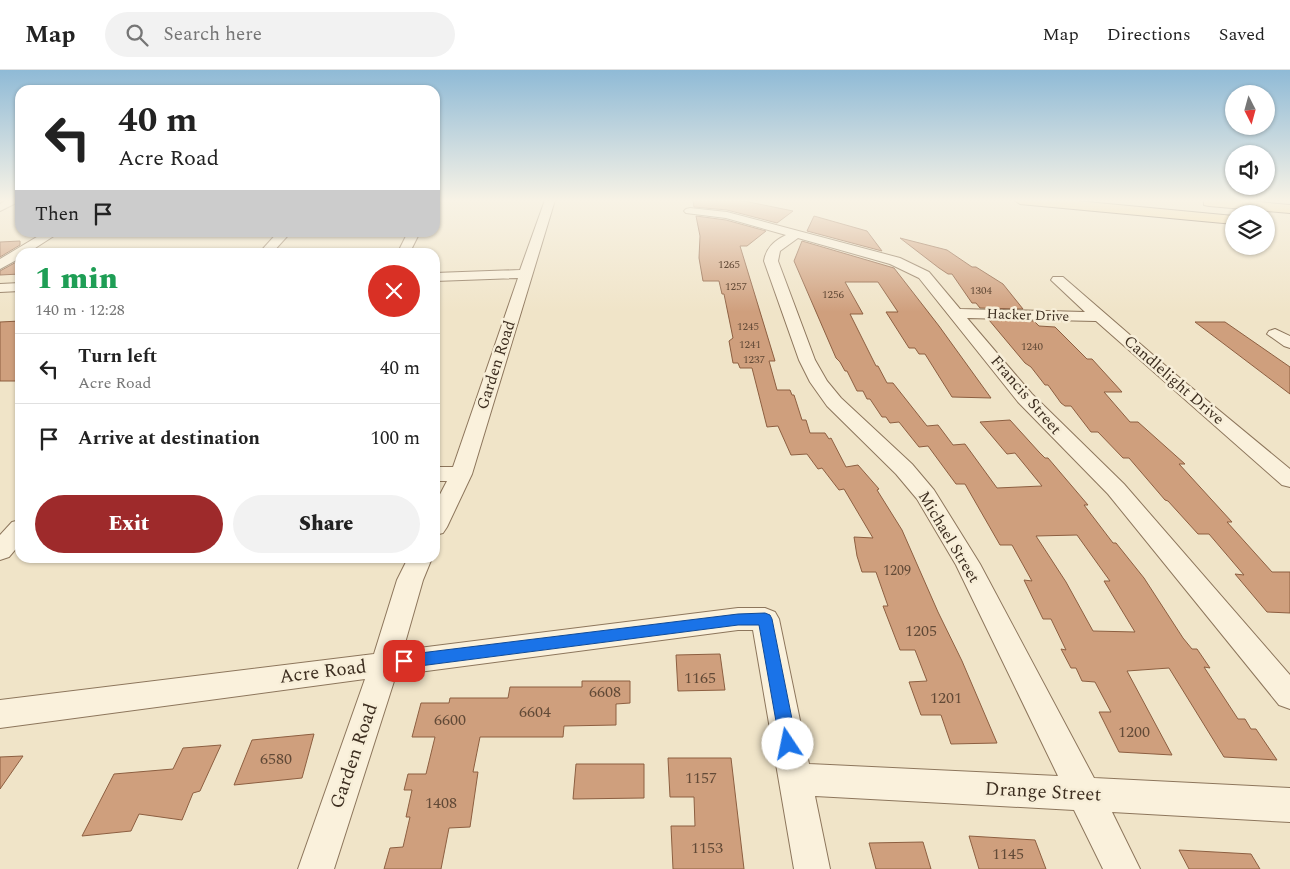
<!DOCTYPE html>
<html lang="en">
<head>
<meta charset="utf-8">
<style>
  body { margin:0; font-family:Spectral,serif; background:#f2f2f2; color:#222; height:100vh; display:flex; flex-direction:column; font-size:19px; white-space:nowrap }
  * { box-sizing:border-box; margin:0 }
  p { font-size:16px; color:#767676 }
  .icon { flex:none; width:28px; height:28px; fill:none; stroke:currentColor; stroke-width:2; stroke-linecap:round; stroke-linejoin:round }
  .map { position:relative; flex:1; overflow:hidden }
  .panel { position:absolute; left:15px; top:178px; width:425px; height:315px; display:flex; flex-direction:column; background:#fff; border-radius:15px; box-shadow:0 1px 4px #0004 }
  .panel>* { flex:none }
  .hud { position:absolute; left:15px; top:15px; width:425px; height:152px; border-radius:15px; box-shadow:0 1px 4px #0004; background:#fff; color:#222; overflow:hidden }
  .needle { width:32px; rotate:174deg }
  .fabs { position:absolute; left:1225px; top:15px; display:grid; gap:10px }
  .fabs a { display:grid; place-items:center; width:50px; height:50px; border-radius:50%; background:#fff; box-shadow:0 1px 4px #0004; font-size:25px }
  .pin { position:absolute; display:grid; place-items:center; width:42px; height:42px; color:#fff; margin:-21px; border-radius:10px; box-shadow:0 2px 8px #0006 }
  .me { position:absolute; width:55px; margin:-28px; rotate:349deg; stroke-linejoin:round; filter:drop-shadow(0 0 4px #0008) }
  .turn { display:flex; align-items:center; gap:18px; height:105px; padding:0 20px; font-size:22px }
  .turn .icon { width:65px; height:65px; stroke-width:2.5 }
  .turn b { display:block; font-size:35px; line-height:42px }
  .then { display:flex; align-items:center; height:48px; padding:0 20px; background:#0003; gap:10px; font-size:19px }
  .round { display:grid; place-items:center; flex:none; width:52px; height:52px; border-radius:26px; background:#f2f2f2 }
  .overview { display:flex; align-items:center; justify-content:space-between; height:85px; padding:0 20px }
  h1 { font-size:30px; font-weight:800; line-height:38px; color:#1e9e55 }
  .button { display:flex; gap:10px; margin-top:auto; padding:10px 20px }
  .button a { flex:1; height:58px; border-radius:30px; background:#9e2a2b; color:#fff; font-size:20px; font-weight:800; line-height:58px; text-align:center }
  .button a+a { background:#f2f2f2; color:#222 }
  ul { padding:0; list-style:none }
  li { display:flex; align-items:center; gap:15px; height:70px; padding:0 20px; border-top:1px solid #e0e0e0 }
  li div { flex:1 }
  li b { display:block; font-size:19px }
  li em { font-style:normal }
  header { display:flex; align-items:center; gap:30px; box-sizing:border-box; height:70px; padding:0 25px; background:#fff; border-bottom:1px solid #e0e0e0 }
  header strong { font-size:24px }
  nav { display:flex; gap:28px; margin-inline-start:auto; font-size:18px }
  .search { width:350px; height:45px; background:#f2f2f2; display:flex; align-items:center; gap:12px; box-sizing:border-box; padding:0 18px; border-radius:28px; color:#767676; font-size:19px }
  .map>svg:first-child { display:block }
  .building { fill:#cf9f7d; stroke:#8d5f41; fill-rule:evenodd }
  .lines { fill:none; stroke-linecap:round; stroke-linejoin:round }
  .minor-casing { stroke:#8d765c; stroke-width:2 }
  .major-casing { stroke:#5b4430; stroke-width:2 }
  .minor { fill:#faf1dc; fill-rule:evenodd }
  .major { fill:#f3d9a0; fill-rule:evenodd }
  .route { fill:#1a73e8; stroke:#114b97 }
  .labels { text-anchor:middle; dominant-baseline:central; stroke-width:5; stroke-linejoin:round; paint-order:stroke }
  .far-number-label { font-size:11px; fill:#624a37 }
  .far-street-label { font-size:14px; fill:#3d2e20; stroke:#f7eed8 }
  .number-label { font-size:14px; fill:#624a37 }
  .street-label { font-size:16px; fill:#3d2e20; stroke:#f7eed8 }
  .near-number-label { font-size:16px; fill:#624a37 }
  .near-street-label { font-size:19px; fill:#3d2e20; stroke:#f7eed8 }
</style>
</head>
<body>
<header>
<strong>Map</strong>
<div class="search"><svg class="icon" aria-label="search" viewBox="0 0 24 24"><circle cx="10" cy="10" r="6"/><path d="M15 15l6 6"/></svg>Search here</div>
<nav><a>Map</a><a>Directions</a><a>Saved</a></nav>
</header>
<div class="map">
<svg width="1290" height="799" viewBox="0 0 1290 799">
  <rect width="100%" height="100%" fill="#f0e4c8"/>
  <g class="building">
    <polygon points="693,130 739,130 793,141 777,153 727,140 694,137"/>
    <polygon points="696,146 726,150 766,161 747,176 740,176 775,291 769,291 777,320 790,320 792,325 794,325 802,350 806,350 810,363 825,363 829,369 831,368 846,397 858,395 879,419 877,420 902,460 938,542 962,591 997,673 951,674 941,645 921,645 909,612 927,611 915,580 900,580 883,536 888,536 876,502 862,502 857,486 854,467 873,468 844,419 839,420 822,398 818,399 807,384 791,385 778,356 767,357 752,298 740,298 738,293 733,293 729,271 733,268 724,224 722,224 719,211 703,211 699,188 700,166"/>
    <polygon points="814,146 867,161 882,181 807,161"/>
    <polygon points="900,168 947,180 972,197 976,197 1003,214 1023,239 980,238 976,233 972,233 952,204 948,204 939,198"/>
    <polygon points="20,171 20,175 0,187 0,172"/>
    <path d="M802 171 894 198 939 256 991 328 952 327 925 284H919L915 278H909L886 242H898L878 212H845L863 244H850L876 296H878L887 313H893L927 356 938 355 953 375 965 374 997 418 1042 416 1015 383 1007 384 980 352 1010 350 1039 382 1045 388H1048L1088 435H1084L1113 473H1116L1144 508 1183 568 1192 579H1197L1210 598 1204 597 1238 649H1245L1251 659H1256L1277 690 1224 687 1169 598 1127 601 1172 685 1119 682 1099 642H1111L1095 612 1082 611 1076 598H1071L1061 579 1066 580 1051 549H1043L1024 510 1032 511 1012 475H1000L965 414H956L928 376 919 377 899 352 890 353 886 347H882L870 329H867L863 321H857L847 301H845L840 292 836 288 794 191ZM1077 465 1110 511H1104L1135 562 1093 561 1066 512 1036 466Z"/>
    <polygon points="20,190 20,204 0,205 0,201"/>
    <polygon points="989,250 1034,251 1039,256 1055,257 1087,289 1092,289 1122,322 1104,322 1130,352 1138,352 1185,394 1179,394 1232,452 1227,452 1272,502 1290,502 1290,543 1267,542 1235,504 1244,505 1209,464 1198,464 1168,431 1165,430 1129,388 1123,388 1098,362 1091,362 1071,336 1065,336 1061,333 1048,315 1045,315 1031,297 1025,293"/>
    <polygon points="20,251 20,311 0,311 0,252"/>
    <polygon points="1195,252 1225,252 1290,297 1290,324"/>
    <polygon points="720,584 725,620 678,621 676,585"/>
    <polygon points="582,611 630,611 630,633 616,634 616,655 564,656 563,667 480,667 473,702 478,702 470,757 449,758 441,799 384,799 390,778 403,777 410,747 406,747 412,720 404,720 408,704 426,704 435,667 412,667 421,633 449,633 450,628 508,628 510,617 582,617"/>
    <polygon points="314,664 302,708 234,715 252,670"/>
    <polygon points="221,675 200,721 193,723 182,750 139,744 131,761 82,766 114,704 173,699 183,678"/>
    <polygon points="23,686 0,719 0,687"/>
    <polygon points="668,688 731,688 744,799 673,799 671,756 695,756 694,727 670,727"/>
    <polygon points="576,694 644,694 644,728 573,729"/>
    <polygon points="969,766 1035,770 1046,799 979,799"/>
    <polygon points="923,772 931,799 876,799 869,773"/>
    <polygon points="1179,780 1251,784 1260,799 1189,799"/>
  </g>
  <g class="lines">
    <defs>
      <g id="minor">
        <polygon points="6,130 20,130 20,131 0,141 0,134"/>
        <polygon points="545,130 555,130 472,404 447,457 443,463 435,465 435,434 447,411 435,411 435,397 453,397 518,208 435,211 435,203 520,200"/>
        <path d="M690 138 727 142 900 188 929 202 960 239 1085 242 1051 210 1053 207H1063L1175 304 1290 399V417L1282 415 1096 251 967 248 1032 324 1124 414 1290 605V639L1279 635 1108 424 1018 332 919 208 890 194 798 168 780 181 778 191 815 290 827 311 841 328 912 394 934 420 980 494 1094 708 1290 718V752L1112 742 1140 799H1103L1074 740 815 726 830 799H794L753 560H738L396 605 334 799H298L365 609 0 658V630L374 584 397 510 408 488H432L423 510 403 580 738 538H765L775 542 779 549 809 694 1058 706 956 495 917 429 896 404 827 336 810 312 799 290 764 191C766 178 774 171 786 165L726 148 686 143 684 141 686 139Z"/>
        <polygon points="45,162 60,162 29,182 20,182 20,188 0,199 0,189"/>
        <polygon points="278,162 291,162 273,182 260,182"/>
        <polygon points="408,162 420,162 410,182 398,182"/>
        <polygon points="20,213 20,221 0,222 0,214"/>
        <polygon points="1275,259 1290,266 1290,278 1284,276 1267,264 1269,261"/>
        <polygon points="20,450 20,474 9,487 0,490 0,465 12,452"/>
      </g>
      <g id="major">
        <polygon points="1014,130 1066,130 1234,146 1234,154 1020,134"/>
        <polygon points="1204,130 1236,130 1290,135 1290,143 1209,136 1204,135"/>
      </g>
    </defs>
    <use href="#minor" class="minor-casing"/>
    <use href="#major" class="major-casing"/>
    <use href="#minor" class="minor"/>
    <use href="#major" class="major"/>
  </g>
  <linearGradient id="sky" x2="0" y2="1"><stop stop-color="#8fbad6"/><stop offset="0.54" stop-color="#f8f3e6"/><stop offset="1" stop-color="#f8f3e6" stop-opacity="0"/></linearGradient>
  <rect width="1290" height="242" fill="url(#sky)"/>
  <polygon class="route" points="765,543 770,545 772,549 797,674 795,679 788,682 782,679 780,674 759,555 738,555 404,598 399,596 397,591 399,587 404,585 738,544"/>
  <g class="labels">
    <g class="far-number-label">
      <text x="729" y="194">1265</text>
      <text x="736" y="216">1257</text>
      <text x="981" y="220">1304</text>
      <text x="833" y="224">1256</text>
      <text x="748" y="256">1245</text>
      <text x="750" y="274">1241</text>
      <text x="1032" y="276">1240</text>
      <text x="754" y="289">1237</text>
    </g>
    <g class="far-street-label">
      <text transform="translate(1028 245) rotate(2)">Hacker Drive</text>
    </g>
    <g class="number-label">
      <text x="897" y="500">1209</text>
    </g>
    <g class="street-label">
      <text transform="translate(496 295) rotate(-72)">Garden Road</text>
      <text transform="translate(1174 310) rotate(41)">Candlelight Drive</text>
      <text transform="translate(1026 325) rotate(49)">Francis Street</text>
      <text transform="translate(949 467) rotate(59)">Michael Street</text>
    </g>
    <g class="near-number-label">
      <text x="921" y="561">1205</text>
      <text x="700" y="608">1165</text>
      <text x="605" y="622">6608</text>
      <text x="946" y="628">1201</text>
      <text x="535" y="642">6604</text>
      <text x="450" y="650">6600</text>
      <text x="1134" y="662">1200</text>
      <text x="276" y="689">6580</text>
      <text x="701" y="708">1157</text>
      <text x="441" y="733">1408</text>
      <text x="707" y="778">1153</text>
      <text x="1008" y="784">1145</text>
    </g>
    <g class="near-street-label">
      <text transform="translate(323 602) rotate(-7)">Acre Road</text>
      <text transform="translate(354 686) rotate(-71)">Garden Road</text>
      <text transform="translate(1043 722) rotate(3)">Drange Street</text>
    </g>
  </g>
</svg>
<div class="fabs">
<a><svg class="needle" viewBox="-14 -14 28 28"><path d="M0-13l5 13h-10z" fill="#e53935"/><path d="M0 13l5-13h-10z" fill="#767676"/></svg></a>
<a><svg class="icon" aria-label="sound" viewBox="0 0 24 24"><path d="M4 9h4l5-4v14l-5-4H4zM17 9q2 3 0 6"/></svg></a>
<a><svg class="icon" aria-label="layers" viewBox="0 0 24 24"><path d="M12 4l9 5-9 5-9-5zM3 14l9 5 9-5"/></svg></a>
</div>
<div class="pin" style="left:404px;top:591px;background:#d93025"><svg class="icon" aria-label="arrive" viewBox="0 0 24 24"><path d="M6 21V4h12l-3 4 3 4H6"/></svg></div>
<svg class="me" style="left:788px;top:674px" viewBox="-20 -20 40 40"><circle r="19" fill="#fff"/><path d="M0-13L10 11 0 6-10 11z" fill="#1a73e8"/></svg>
<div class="hud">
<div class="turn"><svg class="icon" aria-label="left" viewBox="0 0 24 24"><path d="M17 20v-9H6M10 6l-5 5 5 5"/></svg><div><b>40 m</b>Acre Road</div></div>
<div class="then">Then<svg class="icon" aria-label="arrive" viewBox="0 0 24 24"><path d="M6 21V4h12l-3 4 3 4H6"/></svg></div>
</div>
<section class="panel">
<div class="overview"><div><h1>1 min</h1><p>140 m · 12:28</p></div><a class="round" style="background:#d93025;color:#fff"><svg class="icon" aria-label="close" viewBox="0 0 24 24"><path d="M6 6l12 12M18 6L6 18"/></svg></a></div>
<ul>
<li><svg class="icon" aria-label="left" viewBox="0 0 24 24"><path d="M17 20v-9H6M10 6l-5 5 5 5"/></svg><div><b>Turn left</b><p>Acre Road</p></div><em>40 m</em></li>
<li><svg class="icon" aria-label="arrive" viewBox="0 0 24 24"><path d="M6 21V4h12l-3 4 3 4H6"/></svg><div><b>Arrive at destination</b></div><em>100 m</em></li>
</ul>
<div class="button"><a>Exit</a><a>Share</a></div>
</section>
</div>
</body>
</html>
